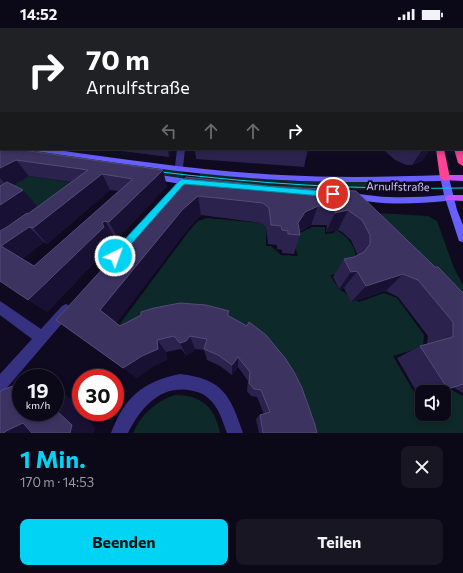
<!DOCTYPE html>
<html lang="de">
<head>
<meta charset="utf-8">
<style>
  body { margin:0; font-family:Commissioner,sans-serif; background:#191624; color:#f1f3f6; height:100vh; display:flex; flex-direction:column; font-size:15px; white-space:nowrap }
  * { box-sizing:border-box; margin:0 }
  p { font-size:13px; color:#9a9aa1 }
  .icon { flex:none; width:22px; height:22px; fill:none; stroke:currentColor; stroke-width:2; stroke-linecap:round; stroke-linejoin:round }
  .map { position:relative; height:405px; overflow:hidden }
  .sheet { display:flex; flex-direction:column; background:#0b0817; flex:1 }
  .sheet>* { flex:none }
  .top-card { position:absolute; left:0px; top:0px; width:463px; height:122px; box-shadow:0 2px 6px #0003,0 0 0 1px #2b2936; background:#202124; color:#fff; overflow:hidden }
  .fabs { position:absolute; left:415px; top:357px; display:grid; gap:8px }
  .fabs a { display:grid; place-items:center; width:36px; height:36px; border-radius:8px; background:#0b0817; box-shadow:0 2px 6px #0003,0 0 0 1px #2b2936; font-size:20px }
  .speed { position:absolute; left:12px; top:341px; display:flex; gap:8px; font-size:20px; font-weight:700; text-align:center }
  .speed>* { display:grid; place-content:center; width:52px; height:52px; border-radius:50%; background:#0b0817; box-shadow:0 2px 6px #0003,0 0 0 1px #2b2936; line-height:1 }
  .speed small { font-size:10px; font-weight:400 }
  .speed .limit { border:6px solid #d22; background:#fff; color:#111 }
  .pin { position:absolute; display:grid; place-items:center; width:34px; height:34px; color:#fff; margin:-17px; border:2px solid #fff; border-radius:50%; box-shadow:0 1px 4px #0007 }
  .me { position:absolute; width:44px; margin:-22px; rotate:42deg; stroke-linejoin:round; filter:drop-shadow(0 0 3px #0008) }
  .turn { display:flex; align-items:center; gap:14px; height:84px; padding:0 20px; font-size:18px }
  .turn .icon { width:52px; height:52px; stroke-width:2.5 }
  .turn b { display:block; font-size:28px; line-height:34px }
  .lanes { display:flex; align-items:center; height:38px; padding:0 20px; background:#0003; justify-content:center; gap:20px; direction:ltr }
  .lanes .off { opacity:.35 }
  .round { display:grid; place-items:center; flex:none; width:42px; height:42px; border-radius:8px; background:#191624 }
  .head { display:flex; align-items:center; justify-content:space-between; height:68px; padding:0 20px }
  h1 { font-size:24px; font-weight:700; line-height:30px; color:#00d3f3 }
  .primary-button { display:flex; gap:8px; margin-top:auto; padding:8px 20px }
  .primary-button a { flex:1; height:46px; border-radius:8px; background:#00d3f3; color:#111; font-size:16px; font-weight:700; line-height:46px; text-align:center }
  .primary-button a+a { background:#191624; color:#f1f3f6 }
  .status { display:flex; justify-content:space-between; align-items:center; height:28px; padding:0 20px; background:#0b0817; direction:ltr }
  .status svg { height:11px; fill:currentColor }
  .map>svg:first-child { display:block }
  .green { fill:#0d2929 }
  .lines { fill:none; stroke-linecap:round; stroke-linejoin:round }
  .lane { fill:#373182; fill-rule:evenodd }
  .street { fill:#373182; fill-rule:evenodd }
  .secondary { fill:#685fff; fill-rule:evenodd }
  .primary { fill:#c34fff; fill-rule:evenodd }
  .highway { fill:#ff4397; fill-rule:evenodd }
  .tram { stroke:#00d3f3; stroke-width:1 }
  .wall { fill:#2b224e; fill-rule:evenodd }
  .shaded-wall { fill:#191133 }
  .building { fill:#3d3361; stroke:#544b7a; fill-rule:evenodd }
  .route { fill:#00d3f3; stroke:#00899e }
  .labels { text-anchor:middle; dominant-baseline:central; stroke-width:4; stroke-linejoin:round; paint-order:stroke }
  .street-label { font-size:11px; fill:#d0c8ff; stroke:#0f0a1f }
</style>
</head>
<body>
<div class="status"><b>14:52</b><svg viewBox="0 0 49 12"><path d="M0 12V9h3v3zM5 12V6h3v6zM10 12V3h3v9zM15 12V0h3v12zM26 1h20v11H26zM47 4h2v5h-2z"/></svg></div>
<div class="map">
<svg width="463" height="405" viewBox="0 0 463 405">
  <rect width="100%" height="100%" fill="#0f0a1f"/>
  <g class="green">
    <polygon points="0,118 1,121 21,121 183,143 183,151 0,124"/>
    <polygon points="11,145 86,157 0,224 0,148"/>
    <polygon points="200,145 292,153 367,154 369,157 420,157 425,164 284,159 200,153"/>
    <polygon points="378,185 428,188 437,193 454,240 463,257 463,286"/>
    <path d="M207 190 261 195 266 199V218H271L281 227 298 228 295 219 300 205 312 199H325V206L334 205 336 202C347 208 355 217 356 230L340 246 330 247 339 261 359 274 384 265 397 270 424 307 423 319 393 328 418 371 422 370V386H444V364L452 362 463 368V405H307L271 328 134 308 119 297 189 203 198 193Z"/>
    <path d="M175 367C201 367 215 379 220 405H133C141 386 156 373 175 367Z"/>
  </g>
  <g class="lines">
    <polygon class="lane" points="115,210 128,216 129,217 128,218 124,218 113,213 112,212 113,211"/>
    <g class="street">
      <polygon points="177,121 185,121 183,139 179,141 175,139"/>
      <polygon points="0,273 41,301 62,278 66,276 70,278 72,282 70,286 5,362 0,365 0,346 32,311 0,287"/>
      <path d="M180 346C223 351 230 367 243 405H227C222 392 219 379 208 370 203 365 195 363 188 362 159 358 140 381 128 405H111C125 369 142 354 180 346Z"/>
    </g>
    <g class="secondary">
      <rect x="0" y="114" width="1" height="4"/>
      <path d="M31 121H51C127 132 204 143 281 147 335 150 390 149 445 147L449 150 457 182 463 197V214L459 213 458 210 446 173C414 176 378 178 347 169L346 167 350 164C380 171 414 170 444 167L441 153C388 154 335 155 281 152 199 148 117 135 35 123Z"/>
      <polygon points="153,146 194,152 198,155 194,158 150,151 149,149"/>
    </g>
    <g class="primary">
      <polygon points="445,147 463,147 463,153 442,152 441,150 442,148"/>
      <polygon points="449,167 463,167 463,173 446,172 445,170 446,168"/>
    </g>
    <g class="highway">
      <rect x="462" y="83" width="1" height="5"/>
      <rect x="462" y="98" width="1" height="5"/>
      <polygon points="462,120 463,123 463,138 458,135 454,121"/>
      <polygon points="436,121 444,121 450,150 448,152 445,153 440,150"/>
    </g>
    <path class="tram" d="M153 143C256 156 359 162 463 160"/>
  </g>
  <g class="wall">
    <polygon points="0,74 1,74 1,110 0,109"/>
    <path d="M0 121 167 158 118 210 114 209 111 211 113 215 47 284 0 253V158L3 157 0 155ZM29 148 71 154 28 186 27 185 37 178 12 157ZM110 162 118 163 34 238 22 231 44 214 47 216Z"/>
    <polygon points="106,121 170,121 169,129"/>
    <polygon points="195,121 308,121 304,139 196,131"/>
    <polygon points="361,121 430,121 422,133 412,137 406,137 395,132 385,123"/>
    <polygon points="186,149 268,158 356,163 463,265 463,365 453,359 434,364 422,364 422,367 419,368 397,330 420,318 427,316 428,308 398,269 386,263 351,274 344,260 339,261 333,249 344,231 354,229 357,228 357,226 351,212 342,204 338,202 326,204 327,197 311,197 300,203 300,207 294,226 282,225 282,222 277,221 277,217 268,216 266,199 261,195 201,187 187,202 116,295 120,298 229,283 229,288 317,405 259,405 256,391 260,387 264,386 257,369 251,368 247,363 248,353 238,339 232,347 220,338 207,332 204,322 195,321 191,325 186,327 181,321 166,324 167,332 153,338 137,350 56,292"/>
  </g>
  <g class="shaded-wall">
    <polygon points="0,74 1,74 1,91 0,92"/>
    <polygon points="1,91 1,104 0,103 0,92"/>
    <polygon points="167,121 170,121 169,129"/>
    <polygon points="423,121 430,121 422,133 412,137"/>
    <polygon points="16,132 29,148 8,160 0,150 0,140"/>
    <polygon points="163,142 167,158 118,210 109,194"/>
    <polygon points="102,146 110,162 47,216 33,200"/>
    <polygon points="23,162 37,178 0,204 0,177"/>
    <polygon points="198,168 201,187 187,202 115,297 100,282 182,182"/>
    <polygon points="318,178 311,197 298,203 298,195 305,184"/>
    <polygon points="348,182 338,202 326,204 335,185"/>
    <polygon points="105,193 114,209 111,211 113,215 47,284 28,272 102,195"/>
    <polygon points="29,199 44,214 19,233 0,217"/>
    <polygon points="357,243 344,260 339,261 351,244"/>
    <polygon points="403,246 386,263 351,274 366,258"/>
    <polygon points="190,308 195,321 191,325 186,327 180,315"/>
    <polygon points="157,312 166,324 167,332 153,338 137,350 123,340"/>
    <polygon points="238,329 238,339 232,347 232,337"/>
    <polygon points="55,364 66,367 81,380 81,384 84,384 82,387 95,399 94,405 70,405 57,383 55,374"/>
    <polygon points="23,395 38,405 4,405 6,403"/>
  </g>
  <g class="building">
    <polygon points="0,86 1,86 1,91 0,92"/>
    <path d="M0 121H15L163 142 109 194 105 193 102 195 104 199 28 272 0 253V203L7 199 27 185 28 186 88 142 16 132 0 140ZM102 146 133 151 34 238 1 218 29 199 33 200Z"/>
    <polygon points="186,149 268,158 356,163 435,239 438,239 463,265 463,356 448,361 420,318 453,309 453,294 418,252 403,246 366,258 357,243 351,244 344,231 354,229 364,224 370,216 370,207 362,192 352,185 348,182 335,185 336,177 318,178 305,184 298,195 300,207 288,206 288,203 282,202 281,198 271,197 269,180 263,175 198,168 182,182 100,282 120,298 141,287 141,284 154,280 180,275 206,277 229,283 227,287 247,298 249,294 266,307 285,330 294,344 302,360 315,397 317,405 263,405 260,387 270,384 261,362 254,361 249,355 250,344 238,329 232,337 218,327 204,321 207,311 190,308 186,313 180,315 174,308 157,312 158,321 142,328 123,340 56,292"/>
    <polygon points="7,154 23,162 0,177 0,158"/>
    <polygon points="21,355 21,384 55,384 55,374 61,379 57,383 72,397 70,405 32,405 23,395 6,403 4,405 0,405 0,364 2,362"/>
  </g>
  <linearGradient id="sky" x2="0" y2="1"><stop stop-color="#080611"/><stop offset="0.56" stop-color="#31334d"/><stop offset="1" stop-color="#31334d" stop-opacity="0"/></linearGradient>
  <rect width="463" height="131" fill="url(#sky)"/>
  <polygon class="route" points="182,151 333,164 337,166 333,169 184,156 118,231 115,232 112,231 110,228 112,225 180,152"/>
  <g class="labels">
    <g class="street-label">
      <text transform="translate(398 158) rotate(1)">Arnulfstraße</text>
    </g>
  </g>
</svg>
<div class="fabs">
<a><svg class="icon" aria-label="sound" viewBox="0 0 24 24"><path d="M4 9h4l5-4v14l-5-4H4zM17 9q2 3 0 6"/></svg></a>
</div>
<div class="speed"><div>19<small>km/h</small></div><div class="limit">30</div></div>
<div class="pin" style="left:333px;top:166px;background:#d93025"><svg class="icon" aria-label="arrive" viewBox="0 0 24 24"><path d="M6 21V4h12l-3 4 3 4H6"/></svg></div>
<svg class="me" style="left:115px;top:228px" viewBox="-20 -20 40 40"><circle r="17" fill="#00d3f3" stroke="#fff" stroke-width="3"/><path d="M0-11L8 9 0 5-8 9z" fill="#fff"/></svg>
<div class="top-card">
<div class="turn"><svg class="icon" aria-label="right" viewBox="0 0 24 24"><path d="M7 20v-9h11M14 6l5 5-5 5"/></svg><div><b>70 m</b>Arnulfstraße</div></div>
<div class="lanes"><svg class="icon off" aria-label="left" viewBox="0 0 24 24"><path d="M17 20v-9H6M10 6l-5 5 5 5"/></svg><svg class="icon off" aria-label="ahead" viewBox="0 0 24 24"><path d="M12 20V5M6 11l6-6 6 6"/></svg><svg class="icon off" aria-label="ahead" viewBox="0 0 24 24"><path d="M12 20V5M6 11l6-6 6 6"/></svg><svg class="icon" aria-label="right" viewBox="0 0 24 24"><path d="M7 20v-9h11M14 6l5 5-5 5"/></svg></div>
</div>
</div>
<section class="sheet">
<div class="head"><div><h1>1 Min.</h1><p>170 m · 14:53</p></div><a class="round"><svg class="icon" aria-label="close" viewBox="0 0 24 24"><path d="M6 6l12 12M18 6L6 18"/></svg></a></div>
<div class="primary-button"><a>Beenden</a><a>Teilen</a></div>
</section>
</body>
</html>
